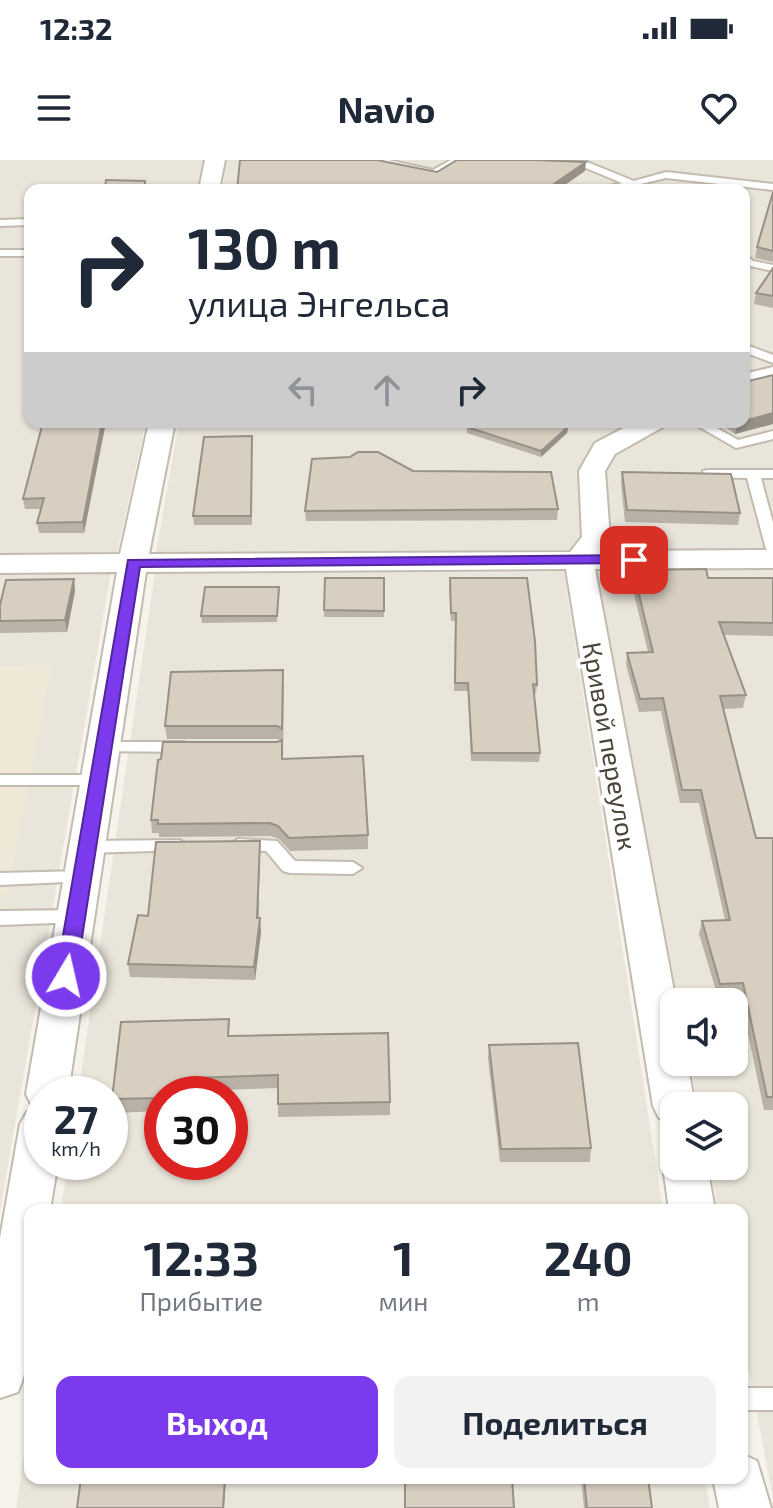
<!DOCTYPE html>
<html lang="ru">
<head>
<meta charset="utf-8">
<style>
  body { margin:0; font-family:"Exo 2",sans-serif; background:#f2f2f3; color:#1f2937; height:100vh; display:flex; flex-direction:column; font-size:30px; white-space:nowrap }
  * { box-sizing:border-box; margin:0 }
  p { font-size:26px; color:#747a83 }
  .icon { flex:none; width:44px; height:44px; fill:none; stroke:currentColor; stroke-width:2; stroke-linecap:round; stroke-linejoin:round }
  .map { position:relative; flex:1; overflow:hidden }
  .details { position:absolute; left:24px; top:1044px; width:724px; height:280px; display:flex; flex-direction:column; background:#fff; border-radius:16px; box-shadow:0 2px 6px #0004 }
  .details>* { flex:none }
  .banner { position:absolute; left:24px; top:24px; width:726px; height:244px; border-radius:16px; box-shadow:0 2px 6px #0004; background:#fff; color:#1f2937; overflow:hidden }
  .tools { position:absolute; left:660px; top:828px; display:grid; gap:16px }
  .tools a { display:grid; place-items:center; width:88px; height:88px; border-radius:16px; background:#fff; box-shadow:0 2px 6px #0004; font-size:40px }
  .speed { position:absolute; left:24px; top:916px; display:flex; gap:16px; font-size:40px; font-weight:700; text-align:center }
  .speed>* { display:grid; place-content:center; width:104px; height:104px; border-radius:50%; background:#fff; box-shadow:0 2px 6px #0004; line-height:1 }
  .speed small { font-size:20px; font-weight:400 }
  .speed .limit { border:12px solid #d22; background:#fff; color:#111 }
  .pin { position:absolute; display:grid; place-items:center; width:68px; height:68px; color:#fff; margin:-34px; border-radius:16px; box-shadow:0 4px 12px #0006 }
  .me { position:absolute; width:88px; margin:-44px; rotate:9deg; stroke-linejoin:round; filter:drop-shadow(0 0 6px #0008) }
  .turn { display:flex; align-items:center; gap:28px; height:168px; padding:0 32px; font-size:36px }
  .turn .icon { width:104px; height:104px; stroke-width:2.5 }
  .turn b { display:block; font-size:56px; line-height:68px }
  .lanes { display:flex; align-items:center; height:76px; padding:0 32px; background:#0003; justify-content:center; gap:40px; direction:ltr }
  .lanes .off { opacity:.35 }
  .eta { display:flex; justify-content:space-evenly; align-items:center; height:136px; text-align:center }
  .eta b { font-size:48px; font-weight:700; line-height:56px }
  .primary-button { display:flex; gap:16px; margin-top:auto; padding:16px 32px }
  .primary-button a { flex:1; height:92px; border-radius:16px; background:#7c3aed; color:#fff; font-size:32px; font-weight:700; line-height:92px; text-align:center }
  .primary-button a+a { background:#f2f2f3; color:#1f2937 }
  .status { display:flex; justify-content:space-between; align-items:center; height:56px; padding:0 40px; background:#fff; direction:ltr }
  .status svg { height:22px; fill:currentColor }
  header { display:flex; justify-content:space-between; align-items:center; height:104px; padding:0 32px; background:#fff; font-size:36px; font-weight:700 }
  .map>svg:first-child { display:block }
  .residential { fill:#eae5da; fill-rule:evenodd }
  .education { fill:#efe8d6 }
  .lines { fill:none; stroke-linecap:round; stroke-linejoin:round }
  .lane-casing { stroke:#c2bbae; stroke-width:4 }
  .street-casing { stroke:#c2bbae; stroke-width:4 }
  .lane { fill:#fff; fill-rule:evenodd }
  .street { fill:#fff; fill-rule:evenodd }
  .wall { fill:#bab2a6 }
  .shaded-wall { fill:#979187 }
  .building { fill:#d8cfc1; stroke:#979187; stroke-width:2 }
  .route { fill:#7c3aed; stroke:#51269a; stroke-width:2 }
  .labels { text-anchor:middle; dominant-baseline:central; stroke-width:8; stroke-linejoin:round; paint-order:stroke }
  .street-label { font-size:26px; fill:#4b4439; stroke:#fff }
</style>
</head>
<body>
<div class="status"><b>12:32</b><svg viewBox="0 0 49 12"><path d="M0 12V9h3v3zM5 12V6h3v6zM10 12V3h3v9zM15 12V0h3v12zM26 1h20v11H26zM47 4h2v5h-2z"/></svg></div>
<header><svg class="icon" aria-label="menu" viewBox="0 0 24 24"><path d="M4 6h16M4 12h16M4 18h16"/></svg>Navio<svg class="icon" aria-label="heart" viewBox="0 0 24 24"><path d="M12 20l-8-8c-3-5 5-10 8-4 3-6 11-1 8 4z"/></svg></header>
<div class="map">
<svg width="773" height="1348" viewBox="0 0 773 1348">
  <rect width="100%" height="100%" fill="#f6f3ec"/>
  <g class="residential">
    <polygon points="0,0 204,0 197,30 30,30 30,262 146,262 117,394 0,395"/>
    <polygon points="227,0 773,0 773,389 156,393 179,262 744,262 744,30 222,30"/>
    <polygon points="773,408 773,1338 742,1176 742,1050 718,1050 710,1006 734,1006 734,946 698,946 690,902 734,902 734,842 678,842 596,410"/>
    <polygon points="111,412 93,516 0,1051 0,414"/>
    <path d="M564 412 663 1050H61L68 1002H110V934H78L155 413ZM162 934H230V1002H162Z"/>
    <polygon points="30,1256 30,1318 705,1318 710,1348 16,1348"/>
  </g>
  <polygon class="education" points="51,506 6,735 0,735 0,507"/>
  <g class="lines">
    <defs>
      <g id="lane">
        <polygon points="370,0 388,0 433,10 451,0 463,0 434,16"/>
        <polygon points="514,0 587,2 634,21 666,12 773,24 773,30 666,18 615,30 593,30 622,23 586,8 537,7"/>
        <polygon points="30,59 30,65 0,66 0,60"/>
        <rect x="0" y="90" width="30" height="6"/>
        <polygon points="744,93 753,101 773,105 773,111 745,105"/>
        <polygon points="744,184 773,195 773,203 744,192"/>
        <polygon points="773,207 773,215 744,222 744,214"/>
        <polygon points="691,262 706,262 738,280 773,271 773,279 736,288"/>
        <polygon points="708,310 773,310 773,318 761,318 773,363 773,393 766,389 747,318 703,317 703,311"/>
        <polygon points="103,582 184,582 192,587 184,592 97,591 95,587 97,583"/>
        <polygon points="0,615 97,615 106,620 97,625 0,625"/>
        <polygon points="238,679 277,681 295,701 353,702 362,708 353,714 290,713 283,711 266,691 232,689 229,685"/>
        <polygon points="180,680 189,686 186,690 87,693 78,687 87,681"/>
        <polygon points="82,711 91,717 89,721 0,725 0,713"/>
        <polygon points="75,750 82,752 85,757 82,762 0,765 0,751"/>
        <rect x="742" y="1228" width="31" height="22"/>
      </g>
      <g id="street">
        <polygon points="205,0 225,0 219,30 199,30"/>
        <path d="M149 262H175L149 394 570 392 582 377 579 311 595 283 635 262H667L663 267 615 294 605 311 610 378 601 391 773 390V408L595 409 676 842 674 902H687L695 946H674V963L659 958 653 946 566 409 146 412 68 934H42V1002H58L50 1050H30C30 1105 40 1182 18 1232L0 1238V1078L20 964 27 952 39 948 32 946 26 934 117 412 0 413V395L120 394Z"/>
        <polygon points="674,992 674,1006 707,1006 715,1050 669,1050 663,1006 669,993"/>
        <polygon points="742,1294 757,1301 771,1348 719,1348 713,1318 742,1318"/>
      </g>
    </defs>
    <use href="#lane" class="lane-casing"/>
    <use href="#street" class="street-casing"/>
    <use href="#lane" class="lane"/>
    <use href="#street" class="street"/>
  </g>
  <g class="wall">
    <polygon points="773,32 773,102 755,98 757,87"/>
    <polygon points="773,108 773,148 754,144 756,133"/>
    <polygon points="773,215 773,264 735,274 718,262 744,262"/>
    <polygon points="106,262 84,373 39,373 37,363 41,349 25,349 23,339"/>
    <polygon points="467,267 568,267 567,273 541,297 467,273"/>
    <polygon points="252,276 252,365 194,365 193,356"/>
    <polygon points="350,297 413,311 558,349 557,360 306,361 305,351"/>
    <polygon points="622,312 740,353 738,365 625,362 621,323"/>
    <polygon points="633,410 708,418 773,418 773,476 724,475 746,535 743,548 724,549 756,678 773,678 773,950 764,950 740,836 718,837 699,774 702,761 725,760 699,643 680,643 661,551 639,552 626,505 627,493 648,492 631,422"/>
    <polygon points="384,418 384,457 324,457 324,450"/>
    <polygon points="74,419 75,431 67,472 0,473 0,445"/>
    <polygon points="449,426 537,525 536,533 534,533 540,593 539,602 471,601 468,531 454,531 455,461 451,461"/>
    <polygon points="279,427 277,462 202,463 201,456"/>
    <polygon points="284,523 283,599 368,675 368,689 290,691 279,679 271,676 159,677 159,673 152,673 151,660 281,580 278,579 167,579 165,566"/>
    <polygon points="260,694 258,758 261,772 255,820 130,817 128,804 148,756"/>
    <polygon points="230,876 390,942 390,955 278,957 278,928 194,931 194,934 162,934 162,951 114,953 112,939"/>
    <polygon points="489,885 591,988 590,1002 500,1002 488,899"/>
    <polygon points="581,1318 648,1318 652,1348 584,1348"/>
  </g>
  <g class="shaded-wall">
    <polygon points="586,2 585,11 558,30 545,30"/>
    <polygon points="773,253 773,264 735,274 737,263"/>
    <polygon points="102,262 106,262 84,373 83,362"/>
    <polygon points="568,267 567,273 541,297 541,291"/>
    <polygon points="74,419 75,431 67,472 65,460"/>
    <polygon points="260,681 260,694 258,772 257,758"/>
    <polygon points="260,758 261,772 255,820 254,807"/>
    <polygon points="225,1318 226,1318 224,1348 223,1348"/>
  </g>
  <g class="building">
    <polygon points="240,0 377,0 437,12 457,0 535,0 586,2 545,30 237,30"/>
    <polygon points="106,20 145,21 145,30 105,30"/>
    <polygon points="773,32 773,91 757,87"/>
    <polygon points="773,108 773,136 756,133"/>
    <polygon points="773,215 773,253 744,261 744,222"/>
    <polygon points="43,262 102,262 83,362 37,363 44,338 23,339"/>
    <polygon points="473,262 552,262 568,267 541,291 467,267"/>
    <polygon points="252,276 251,356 193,356 204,277"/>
    <polygon points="358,292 378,292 413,311 551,312 558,349 305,351 312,299 350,297"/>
    <polygon points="622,312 731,314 740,353 627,350"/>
    <polygon points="706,409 708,418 773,418 773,463 719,462 746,535 720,536 756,678 773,678 773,937 767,937 743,823 720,824 702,761 730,760 701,630 682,630 663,538 640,539 627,493 653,492 633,410"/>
    <polygon points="325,418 384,418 384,451 324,450"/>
    <polygon points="450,418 527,418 535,481 537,525 533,524 540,593 472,593 468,523 455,523 456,453 451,453"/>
    <polygon points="74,419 65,460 0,461 0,445 6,420"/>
    <polygon points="205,427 279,427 277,456 201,456"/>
    <polygon points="283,510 282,569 277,566 165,566 171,512"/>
    <polygon points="282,580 282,599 363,596 368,675 289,678 278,666 270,663 158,664 158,660 151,660 158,600 161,599 163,582 277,582"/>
    <polygon points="260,681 257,758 260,758 254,807 128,804 138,755 148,756 156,682"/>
    <polygon points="229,859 228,876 388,873 390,942 278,944 278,915 193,918 192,934 162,934 162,938 112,939 121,862"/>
    <polygon points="578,883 591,988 501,989 489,885"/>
    <polygon points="81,1318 225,1318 223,1348 77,1348"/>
    <polygon points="405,1318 512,1318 514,1348 405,1348"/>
    <polygon points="584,1318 648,1318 652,1348 587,1348"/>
  </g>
  <polygon class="route" points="634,395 642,400 639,403 140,407 76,816 73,821 59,821 56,816 128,400"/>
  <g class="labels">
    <g class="street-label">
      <text transform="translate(611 586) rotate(80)">Кривой переулок</text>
    </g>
  </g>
</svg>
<div class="tools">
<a><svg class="icon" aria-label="sound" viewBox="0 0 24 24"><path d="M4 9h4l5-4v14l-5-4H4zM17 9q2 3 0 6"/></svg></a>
<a><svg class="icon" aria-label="layers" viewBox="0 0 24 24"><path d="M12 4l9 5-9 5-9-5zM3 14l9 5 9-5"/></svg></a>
</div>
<div class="speed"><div>27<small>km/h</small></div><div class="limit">30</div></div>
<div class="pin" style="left:634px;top:400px;background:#d93025"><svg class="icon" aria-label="arrive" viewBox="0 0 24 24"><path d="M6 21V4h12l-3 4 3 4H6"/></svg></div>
<svg class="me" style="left:66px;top:816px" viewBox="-20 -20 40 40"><circle r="17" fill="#7c3aed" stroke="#fff" stroke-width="3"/><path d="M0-11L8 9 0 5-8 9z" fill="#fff"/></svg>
<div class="banner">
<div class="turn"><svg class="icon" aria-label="right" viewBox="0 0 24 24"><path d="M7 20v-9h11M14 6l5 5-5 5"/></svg><div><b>130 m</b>улица Энгельса</div></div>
<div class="lanes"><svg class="icon off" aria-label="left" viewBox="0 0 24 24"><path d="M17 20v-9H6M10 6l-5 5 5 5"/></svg><svg class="icon off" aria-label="ahead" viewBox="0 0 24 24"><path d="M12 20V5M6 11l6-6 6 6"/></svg><svg class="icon" aria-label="right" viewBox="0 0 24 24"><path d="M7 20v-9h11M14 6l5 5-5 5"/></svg></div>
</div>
<section class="details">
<div class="eta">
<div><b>12:33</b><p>Прибытие</p></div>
<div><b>1</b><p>мин</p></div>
<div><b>240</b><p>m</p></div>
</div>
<div class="primary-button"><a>Выход</a><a>Поделиться</a></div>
</section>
</div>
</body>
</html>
